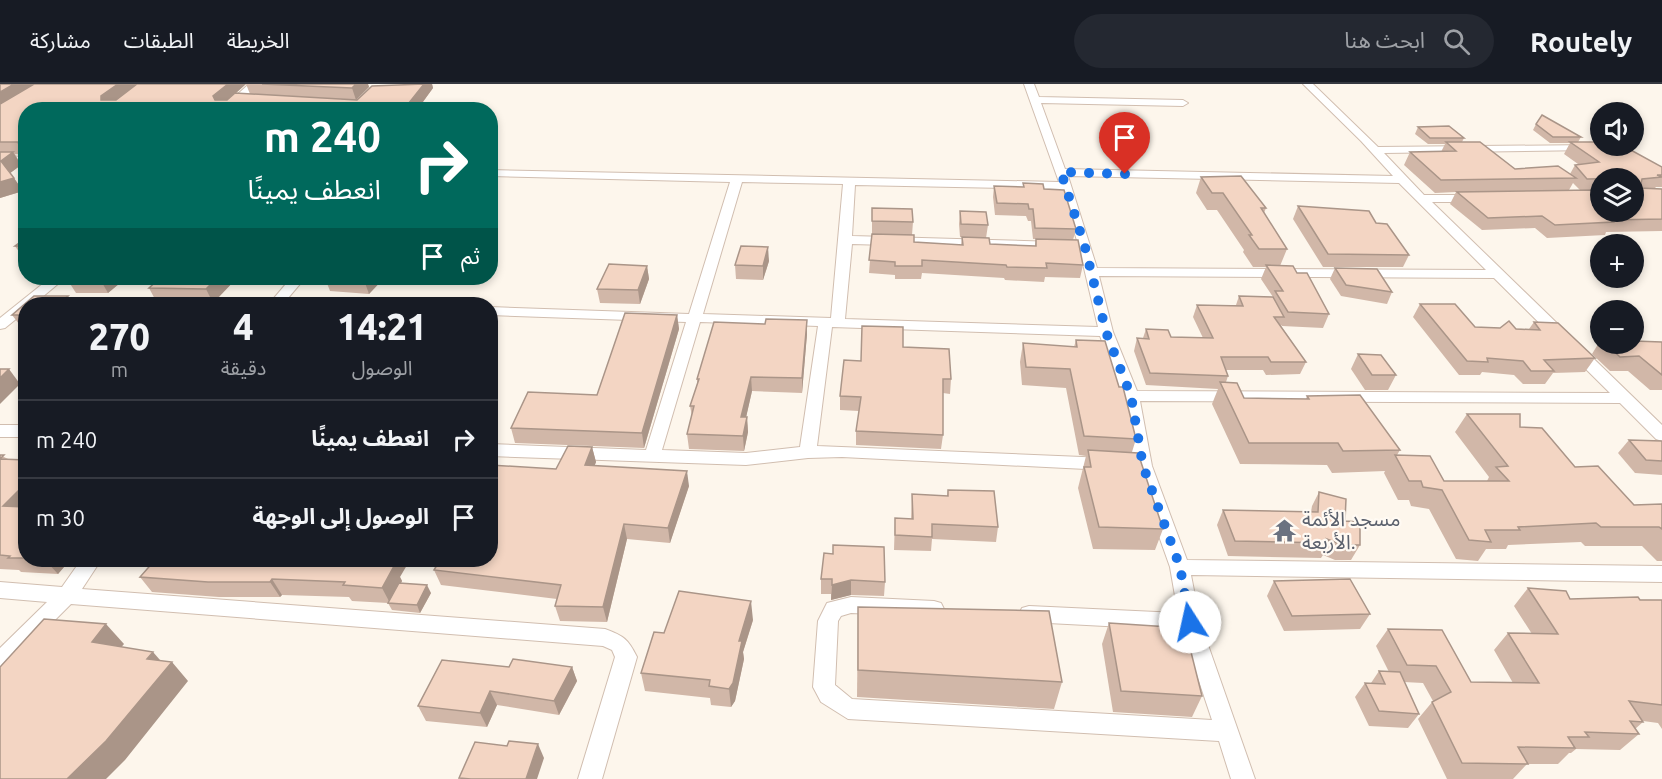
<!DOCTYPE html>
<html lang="ar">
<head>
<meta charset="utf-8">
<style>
  body { margin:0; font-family:Ubuntu,"Noto Sans Arabic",sans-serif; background:#242831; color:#f1f3f6; direction:rtl; height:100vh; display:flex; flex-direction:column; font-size:22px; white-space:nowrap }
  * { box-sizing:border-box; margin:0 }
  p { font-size:20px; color:#9ea1a6 }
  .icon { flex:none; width:33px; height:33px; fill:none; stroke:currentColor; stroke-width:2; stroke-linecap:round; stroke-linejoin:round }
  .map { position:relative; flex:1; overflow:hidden; direction:ltr }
  .drawer { position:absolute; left:18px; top:213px; width:480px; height:270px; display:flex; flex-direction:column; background:#171b24; border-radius:24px; box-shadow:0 3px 9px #0003; direction:rtl }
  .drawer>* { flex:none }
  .guide { position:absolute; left:18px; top:18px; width:480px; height:183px; border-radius:24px; box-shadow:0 3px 9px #0003; direction:rtl; background:#00695c; color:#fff; overflow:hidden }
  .fabs { position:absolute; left:1590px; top:18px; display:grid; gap:12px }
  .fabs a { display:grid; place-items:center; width:54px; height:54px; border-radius:50%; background:#171b24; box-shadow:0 3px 9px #0003; font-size:30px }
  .pin { position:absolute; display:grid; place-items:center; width:51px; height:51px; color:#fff; margin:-62px -26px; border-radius:50% 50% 50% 0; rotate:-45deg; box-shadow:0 0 6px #0007 }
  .pin .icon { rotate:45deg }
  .me { position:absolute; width:66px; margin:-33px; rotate:350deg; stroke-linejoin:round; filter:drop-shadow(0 0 4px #0008) }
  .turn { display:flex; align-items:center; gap:21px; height:126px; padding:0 18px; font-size:27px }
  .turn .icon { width:78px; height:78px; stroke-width:2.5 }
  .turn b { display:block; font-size:42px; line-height:51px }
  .then { display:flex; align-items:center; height:57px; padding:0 18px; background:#0003; gap:12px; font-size:22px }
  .eta { display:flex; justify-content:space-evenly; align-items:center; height:102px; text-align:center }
  .eta b { font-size:36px; font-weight:800; line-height:42px }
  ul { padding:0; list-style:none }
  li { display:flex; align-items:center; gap:18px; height:78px; padding:0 18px; border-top:2px solid #363941 }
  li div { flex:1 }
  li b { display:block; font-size:22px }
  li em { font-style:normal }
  header { display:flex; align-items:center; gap:36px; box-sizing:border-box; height:84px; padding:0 30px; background:#171b24; border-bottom:2px solid #363941 }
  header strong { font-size:28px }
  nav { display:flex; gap:33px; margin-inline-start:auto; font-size:21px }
  .search { width:420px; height:54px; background:#242831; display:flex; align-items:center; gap:15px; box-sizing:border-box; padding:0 21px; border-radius:33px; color:#9ea1a6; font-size:22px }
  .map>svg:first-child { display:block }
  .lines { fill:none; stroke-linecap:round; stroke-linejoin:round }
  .street-casing { stroke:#d1beb0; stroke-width:2 }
  .street { fill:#fff; fill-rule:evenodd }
  .wall { fill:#d1b7a8; fill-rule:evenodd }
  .shaded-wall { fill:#aa9588 }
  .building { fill:#f3d5c3; stroke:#aa9588; stroke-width:1.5 }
  .route { stroke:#1a73e8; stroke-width:10; stroke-dasharray:0 18 }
  .labels { text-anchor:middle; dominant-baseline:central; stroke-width:4.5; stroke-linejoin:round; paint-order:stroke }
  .worship-label { font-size:20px; fill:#5b616d; stroke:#fffaf3; text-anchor:start }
</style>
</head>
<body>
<header>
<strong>Routely</strong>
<div class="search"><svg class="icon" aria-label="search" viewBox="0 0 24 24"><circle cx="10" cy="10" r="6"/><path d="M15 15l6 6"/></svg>ابحث هنا</div>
<nav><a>الخريطة</a><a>الطبقات</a><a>مشاركة</a></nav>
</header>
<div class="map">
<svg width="1662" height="695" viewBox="0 0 1662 695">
  <rect width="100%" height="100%" fill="#fdf6ec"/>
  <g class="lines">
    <defs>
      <g id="street">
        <polygon points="249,0 260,0 232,26 220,26"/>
        <path d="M1024 0H1034L1039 13 1183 16 1188 19 1183 22 1041 19 1065 85 1393 92 1361 57 1303 0H1313L1378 63 1593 61 1594 63 1589 66 1384 69 1424 111H1478V117L1474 118H1432L1662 341V357L1656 355 1620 319 1140 317 1152 382 1187 476 1662 482V498L1191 491 1200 538 1255 695H1231L1219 657 848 635 821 618 813 603 818 537 827 519 851 513 934 517 941 519 944 525 941 531 934 533 851 529 841 532 838 537 835 601 852 615 1212 636 1182 546 1029 538 1022 536 1019 530 1022 524 1029 522 1178 529 1170 483 1134 382 1123 312 1100 252 832 243 817 362 1106 374 1112 376 1115 380 1112 384 1106 386 842 373 808 374 746 381 490 372V360L646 366 686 238 490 231V223L689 230 730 98 490 92V86L1059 98ZM1068 92 1399 99 1486 186 1097 184ZM742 98 843 100 831 234 703 230ZM855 101 1061 105 1079 163 1098 243 845 235 852 160 1057 166 1063 162 1057 158 852 152ZM1099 192 1494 194 1610 309 1137 307 1113 248ZM700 238 818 242 800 363 746 369 662 366Z"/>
        <polygon points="0,72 26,73 26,79 0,78"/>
        <polygon points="50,194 65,194 34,220 26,220 26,227 5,244 0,245 0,234"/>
        <polygon points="291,194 305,194 283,220 269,220"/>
        <rect x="0" y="341" width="26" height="12"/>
        <path d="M81 476H101L82 505 605 545C624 552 628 555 637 573L602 695H578L615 573 612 566 603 562 71 520 7 584 0 587V564L47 518 0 514V498L62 503Z"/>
      </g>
    </defs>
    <use href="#street" class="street-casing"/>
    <use href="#street" class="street"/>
  </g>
  <g class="wall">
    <path d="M0 0H368L369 3 356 16 308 14 357 16 405 0H432L433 4 417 26H26V72L25 71 15 70 21 81 10 89 23 107 0 114ZM246 0 250 10 236 9Z"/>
    <path d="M1536 40 1581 53 1578 58 1662 83V103H1656L1654 105H1662V147L1606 148 1605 151 1547 154 1535 144 1482 146 1450 120 1456 108 1435 109 1404 81 1410 68H1441L1445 60H1428L1415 50 1418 43 1464 54 1462 58 1515 85 1570 90 1575 81 1578 80 1564 70 1570 59H1550L1533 46ZM1600 94H1634L1600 128ZM1573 99 1580 106H1569Z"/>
    <polygon points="1201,93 1266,124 1264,129 1287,165 1280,182 1297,189 1329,230 1323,244 1282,242 1281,241 1281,242 1306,278 1300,290 1266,291 1263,286 1226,286 1228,292 1226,298 1244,314 1306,315 1307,312 1400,366 1397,371 1444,397 1487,397 1489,393 1455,348 1467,330 1520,343 1575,383 1634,421 1662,420 1662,477 1657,477 1642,462 1585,462 1581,458 1508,461 1506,465 1486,465 1478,477 1456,475 1429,425 1411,422 1409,416 1398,416 1384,389 1385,387 1332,389 1327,381 1240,380 1212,320 1218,305 1146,301 1134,267 1137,254 1143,254 1146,245 1171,253 1203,254 1193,233 1197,221 1236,221 1239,212 1273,213 1261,195 1266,183 1253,183 1243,168 1244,166 1217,126 1207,126 1196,109"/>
    <polygon points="1023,99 1044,105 1076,145 1073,156 1083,181 1080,194 1045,193 1044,198 1005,196 1004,194 922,189 921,195 895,195 895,191 869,189 872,150 872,124 913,138 912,151 914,158 961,161 962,153 960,153 959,140 960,127 988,141 986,154 990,160 1035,162 1036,155 1033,155 1031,137 1028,137 1026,132 995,131 993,113 994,102 1023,103"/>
    <polygon points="1298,122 1376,139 1409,171 1403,183 1323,183 1293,135"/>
    <polygon points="26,154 26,175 24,175 15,162"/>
    <polygon points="769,177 763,196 736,195 735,181"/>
    <polygon points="647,182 649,195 640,220 600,219 597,205"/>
    <polygon points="1335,184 1392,208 1387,220 1341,212 1330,195"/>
    <polygon points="69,194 126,194 108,209 76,209 67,195"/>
    <polygon points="160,194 237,194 213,219 157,219 149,204"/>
    <polygon points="325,194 384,194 369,210 330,207"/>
    <polygon points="26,220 26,245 23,245 12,231"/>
    <polygon points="1420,220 1475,243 1529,245 1534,238 1595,274 1585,288 1553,289 1545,300 1523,300 1514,291 1482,288 1480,291 1459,291 1413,233"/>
    <polygon points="677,231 679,245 644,364 515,359 511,344 597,311"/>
    <polygon points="807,236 807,250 802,309 752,307 746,333 747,333 748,348 744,367 689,365 687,350 692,332 690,322 697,300 697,295 765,240"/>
    <polygon points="1076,256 1119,303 1136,355 1132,368 1163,445 1155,466 1093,465 1078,404 1086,372 1079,371 1066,304 1022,301 1020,278 1023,259 1074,263"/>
    <polygon points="1600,257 1600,260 1662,258 1662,306 1650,306 1628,287 1610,287 1592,270"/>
    <polygon points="903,263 951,295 950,310 943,309 943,351 941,365 856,361 856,347 859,327 840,326 840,312 861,277"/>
    <polygon points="1358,270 1396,291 1388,306 1365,306 1351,285"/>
    <polygon points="1629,356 1662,357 1662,391 1635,389 1618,369"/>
    <polygon points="592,363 596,378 594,382 689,402 670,459 627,455 607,538 560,537 555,522 557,515 441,501 434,486 556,385"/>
    <polygon points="0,371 8,375 26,376 26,476 70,476 58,490 21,488 19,486 0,485"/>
    <polygon points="948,406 998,443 996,458 932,455 931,467 894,466 895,434 911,435 912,410 947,412"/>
    <polygon points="1319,408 1345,437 1360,461 1351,476 1335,476 1323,471 1321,474 1228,472 1217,441 1223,426 1311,428 1312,422"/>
    <polygon points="833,470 885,498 884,512 851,511 831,516 831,510 821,510 821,495"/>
    <polygon points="140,493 400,493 402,497 401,499 431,509 420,529 392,526 388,519 352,517 349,513 282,511 280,513 219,513 152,508"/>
    <polygon points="1274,497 1370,530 1360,545 1284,547 1267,512"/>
    <polygon points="1528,504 1570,515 1662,516 1662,645 1658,639 1643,637 1643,638 1635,645 1639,650 1620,666 1576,665 1571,669 1569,669 1558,680 1527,680 1513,695 1447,695 1418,635 1433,617 1423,599 1404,598 1419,630 1408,644 1369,642 1355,613 1365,599 1371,599 1379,587 1389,588 1376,562 1388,545 1471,598 1513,599 1494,566 1508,549 1532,550 1514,522"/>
    <polygon points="858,523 1062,598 1054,625 857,613"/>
    <polygon points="753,536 743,568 744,575 735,617 731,623 711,621 710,614 645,607 641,589"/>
    <polygon points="1109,539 1202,612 1192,633 1113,628 1102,560"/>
    <polygon points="509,583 572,583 577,597 559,631 497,621 487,643 426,637 418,622"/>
  </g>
  <g class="shaded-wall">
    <polygon points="14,0 40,0 0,24 0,8"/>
    <polygon points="118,0 140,0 108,26 101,16 101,12"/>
    <polygon points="228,0 246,0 219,24 213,12"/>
    <polygon points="356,0 368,0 369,3 356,16 352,4"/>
    <polygon points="424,0 432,0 433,4 417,26 406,26 409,19"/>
    <polygon points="25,60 26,61 26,72 20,64"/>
    <polygon points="13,68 21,81 9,90 1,77"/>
    <polygon points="14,94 23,107 0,114 0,98"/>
    <polygon points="768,163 769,177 763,196 763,182"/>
    <polygon points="647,182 649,195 640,220 638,206"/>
    <polygon points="102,194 126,194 108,209 100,195"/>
    <polygon points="217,194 237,194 213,219 206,205"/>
    <polygon points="366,194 384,194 369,210 364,196"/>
    <polygon points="68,212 74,220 58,220"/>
    <polygon points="677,231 679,245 644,364 642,349"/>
    <polygon points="807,236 807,250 802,309 802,294"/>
    <polygon points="9,285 20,300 0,320 0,294"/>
    <polygon points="751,293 752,307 743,347 741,333"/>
    <polygon points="747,333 748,348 744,367 743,352"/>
    <polygon points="592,363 596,378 589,397 585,381"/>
    <polygon points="687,387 689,402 670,459 668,444"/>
    <polygon points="26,399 26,426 3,422"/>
    <polygon points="624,440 627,455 607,538 603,523"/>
    <polygon points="45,476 70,476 58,490"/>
    <polygon points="394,476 410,476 400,493 402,497 390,519 382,504 391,482"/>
    <polygon points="272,495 282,511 280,513 270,498"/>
    <polygon points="851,496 851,511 831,516 832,501"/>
    <polygon points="427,501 431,509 420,529 417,521"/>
    <polygon points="751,517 753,536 743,568 744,575 735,617 731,623 729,605 739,557"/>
    <polygon points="106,540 124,560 109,578 92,558"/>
    <polygon points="153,568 167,584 172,578 188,597 125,676 106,695 67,695 147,575"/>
    <polygon points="572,583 577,597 559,631 554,617"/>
    <polygon points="490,607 497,621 487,643 480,629"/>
    <polygon points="538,660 544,674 537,695 526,695"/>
  </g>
  <g class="building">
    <polygon points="0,0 14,0 0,8"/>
    <polygon points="34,0 118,0 101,12 101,16 116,16 137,0 228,0 213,12 215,16 227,16 235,9 357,16 372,2 424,0 409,19 412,20 406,26 26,26 26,60 20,64 18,58 0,58 0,20"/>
    <polygon points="262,0 356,0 352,4"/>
    <polygon points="1542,31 1581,53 1553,53 1536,40"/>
    <polygon points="1449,42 1464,54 1430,54 1418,43"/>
    <polygon points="1446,58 1480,58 1515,85 1558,82 1576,94 1441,96 1410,68 1456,67"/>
    <polygon points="1570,58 1600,58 1600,62 1617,62 1629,65 1662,83 1662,91 1657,91 1662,93 1642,95 1640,104 1662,105 1662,135 1610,136 1613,138 1555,141 1542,132 1488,134 1457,108 1592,106 1600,112 1597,106 1600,106 1600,128 1634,128 1634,94 1587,95 1575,81 1599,78"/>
    <polygon points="0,68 13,68 1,77 14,94 0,98"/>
    <polygon points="1241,92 1266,124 1261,124 1287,165 1259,165 1249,151 1252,151 1223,109 1212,109 1201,93"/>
    <polygon points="1023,99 1043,100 1044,105 1064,106 1076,145 1035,144 1033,125 1029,125 1028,120 997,119 994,102 1024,103"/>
    <polygon points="1298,122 1369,127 1376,139 1387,140 1409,171 1328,170"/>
    <polygon points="872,124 912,125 913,138 872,137"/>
    <polygon points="960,127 986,128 988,141 961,140"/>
    <polygon points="872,150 914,151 914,158 963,161 962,153 989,154 990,160 1036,162 1036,155 1078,156 1083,181 1046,179 1047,184 1007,183 1006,181 922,176 922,182 895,182 895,178 869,176"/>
    <polygon points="26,154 26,162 15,162"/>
    <polygon points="741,162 768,163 763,182 735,181"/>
    <polygon points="609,180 647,182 638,206 597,205"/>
    <polygon points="1266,181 1293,182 1297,189 1307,189 1329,230 1288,228 1275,207 1283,207"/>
    <polygon points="1335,184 1377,185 1392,208 1346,201"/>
    <polygon points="69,194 102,194 100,195 67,195"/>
    <polygon points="160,194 217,194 206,205 149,204"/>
    <polygon points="325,194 366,194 364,196"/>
    <polygon points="34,212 68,212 58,220 26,220 26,231 12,231"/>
    <polygon points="1239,212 1273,213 1284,233 1274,233 1306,278 1271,278 1268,273 1221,273 1228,292 1150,289 1137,254 1149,255 1146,245 1168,246 1171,253 1213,254 1197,221 1243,222"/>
    <polygon points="1420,220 1455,220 1475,243 1500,244 1509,237 1516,245 1540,246 1534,238 1558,239 1595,274 1544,276 1554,287 1531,287 1523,277 1487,274 1488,278 1467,277"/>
    <polygon points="625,229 677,231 642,349 511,344 528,308 597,311"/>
    <polygon points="766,235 807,236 802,294 751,293 741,333 747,333 743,352 687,350 694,322 690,322 699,295 697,295 714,238 765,240"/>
    <polygon points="862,242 903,243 903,263 949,265 951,295 943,295 943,351 856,347 861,313 840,312 844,276 861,277"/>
    <polygon points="1076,256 1105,257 1119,303 1123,303 1136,355 1084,352 1070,285 1026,283 1023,259 1077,263"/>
    <polygon points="1634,257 1662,258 1662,291 1639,272 1620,273 1606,260 1634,260"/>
    <polygon points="1358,270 1381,271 1396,291 1372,291"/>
    <polygon points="0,285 9,285 0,294"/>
    <polygon points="1220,298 1237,299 1244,314 1309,315 1307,312 1360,311 1400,366 1343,367 1338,359 1249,359"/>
    <polygon points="1467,330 1520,330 1520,343 1542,344 1575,383 1598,382 1634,421 1662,420 1662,445 1659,443 1601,443 1596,439 1518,443 1520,446 1485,446 1491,458 1469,456 1442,406 1423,403 1421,397 1409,397 1395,371 1430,372 1444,397 1509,397 1496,383 1508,382"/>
    <polygon points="1629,356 1662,357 1662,377 1646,376"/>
    <polygon points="568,362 592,363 585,381 687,387 668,444 624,440 603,523 555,522 561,501 434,486 440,476 490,476 490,381 556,385"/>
    <polygon points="1088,366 1138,369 1163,445 1099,443 1084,383 1091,383"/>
    <polygon points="0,371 4,371 0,375 26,376 26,399 3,422 26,423 26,474 8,474 10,472 0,471"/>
    <polygon points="948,406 994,407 998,443 932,440 932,453 895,451 895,434 913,435 912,410 948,412"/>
    <polygon points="1319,408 1346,415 1345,437 1360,438 1360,461 1343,461 1327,455 1330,459 1235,457 1223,426 1318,428"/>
    <polygon points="833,461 884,463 885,498 851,496 832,501 832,495 821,495 824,469 833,470"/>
    <polygon points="155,476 203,476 245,479 247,476 394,476 391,482 394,482 382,504 343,501 345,498 272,495 270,498 208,498 140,493"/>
    <polygon points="1350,495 1370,530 1292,532 1274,497"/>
    <polygon points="399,499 427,501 417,521 388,519"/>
    <polygon points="1528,504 1566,507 1570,515 1638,513 1640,516 1662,516 1662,621 1629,617 1643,638 1630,637 1639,650 1585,648 1589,653 1568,653 1575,664 1518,663 1528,680 1462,679 1432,618 1451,608 1436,582 1407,581 1388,545 1442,546 1471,598 1539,599 1508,549 1558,550"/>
    <polygon points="679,507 751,517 739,557 742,557 733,599 729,605 709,602 710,596 641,589 654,548 664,549"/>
    <polygon points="858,523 1049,527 1062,598 858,586"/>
    <polygon points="44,535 106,540 92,558 153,568 147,575 172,578 106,657 67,695 0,695 0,583"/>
    <polygon points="1109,539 1185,544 1202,612 1121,607"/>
    <polygon points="513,575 572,583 554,617 490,607 480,629 418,622 442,576 509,583"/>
    <polygon points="1379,587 1400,588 1419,630 1379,627 1365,599 1385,600"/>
    <polygon points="509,657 538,660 526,695 471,695 459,694 475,658 507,662"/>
  </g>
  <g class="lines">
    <polyline class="route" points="1125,90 1061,88 1085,163 1106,248 1131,312 1143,382 1180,483 1190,538"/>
  </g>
  <defs>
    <symbol id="temple-bare" viewBox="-9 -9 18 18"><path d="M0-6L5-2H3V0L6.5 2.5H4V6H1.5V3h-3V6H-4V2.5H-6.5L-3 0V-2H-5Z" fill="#6b7280" stroke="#fffaf3" stroke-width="2.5" paint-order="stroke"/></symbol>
  </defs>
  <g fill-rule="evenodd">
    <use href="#temple-bare" x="1268" y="430" width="33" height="33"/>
  </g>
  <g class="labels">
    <g class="worship-label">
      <text x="1302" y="434">مسجد الأئمة<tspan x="1302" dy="23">الأربعة.</tspan></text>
    </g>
  </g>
</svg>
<div class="fabs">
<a><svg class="icon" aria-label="sound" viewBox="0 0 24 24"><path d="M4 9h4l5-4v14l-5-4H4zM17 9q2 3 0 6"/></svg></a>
<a><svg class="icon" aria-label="layers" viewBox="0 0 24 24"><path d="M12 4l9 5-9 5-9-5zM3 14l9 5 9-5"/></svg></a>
<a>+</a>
<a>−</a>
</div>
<div class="pin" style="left:1125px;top:90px;background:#d93025"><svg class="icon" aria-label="arrive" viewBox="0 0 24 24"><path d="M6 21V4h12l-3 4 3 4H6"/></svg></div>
<svg class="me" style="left:1190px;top:538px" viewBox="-20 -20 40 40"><circle r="19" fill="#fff"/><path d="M0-13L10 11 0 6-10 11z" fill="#1a73e8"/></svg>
<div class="guide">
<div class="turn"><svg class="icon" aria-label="right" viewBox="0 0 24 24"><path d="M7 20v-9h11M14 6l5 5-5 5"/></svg><div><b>240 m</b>انعطف يمينًا</div></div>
<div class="then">ثم<svg class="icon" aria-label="arrive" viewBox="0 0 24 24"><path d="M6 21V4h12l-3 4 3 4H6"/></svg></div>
</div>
<section class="drawer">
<div class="eta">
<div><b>14:21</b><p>الوصول</p></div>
<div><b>4</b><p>دقيقة</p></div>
<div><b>270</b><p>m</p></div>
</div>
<ul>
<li><svg class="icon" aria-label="right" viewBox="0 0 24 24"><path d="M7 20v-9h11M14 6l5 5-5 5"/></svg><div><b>انعطف يمينًا</b></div><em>240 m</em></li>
<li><svg class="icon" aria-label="arrive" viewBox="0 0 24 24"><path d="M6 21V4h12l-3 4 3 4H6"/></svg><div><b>الوصول إلى الوجهة</b></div><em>30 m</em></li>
</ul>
</section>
</div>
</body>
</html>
